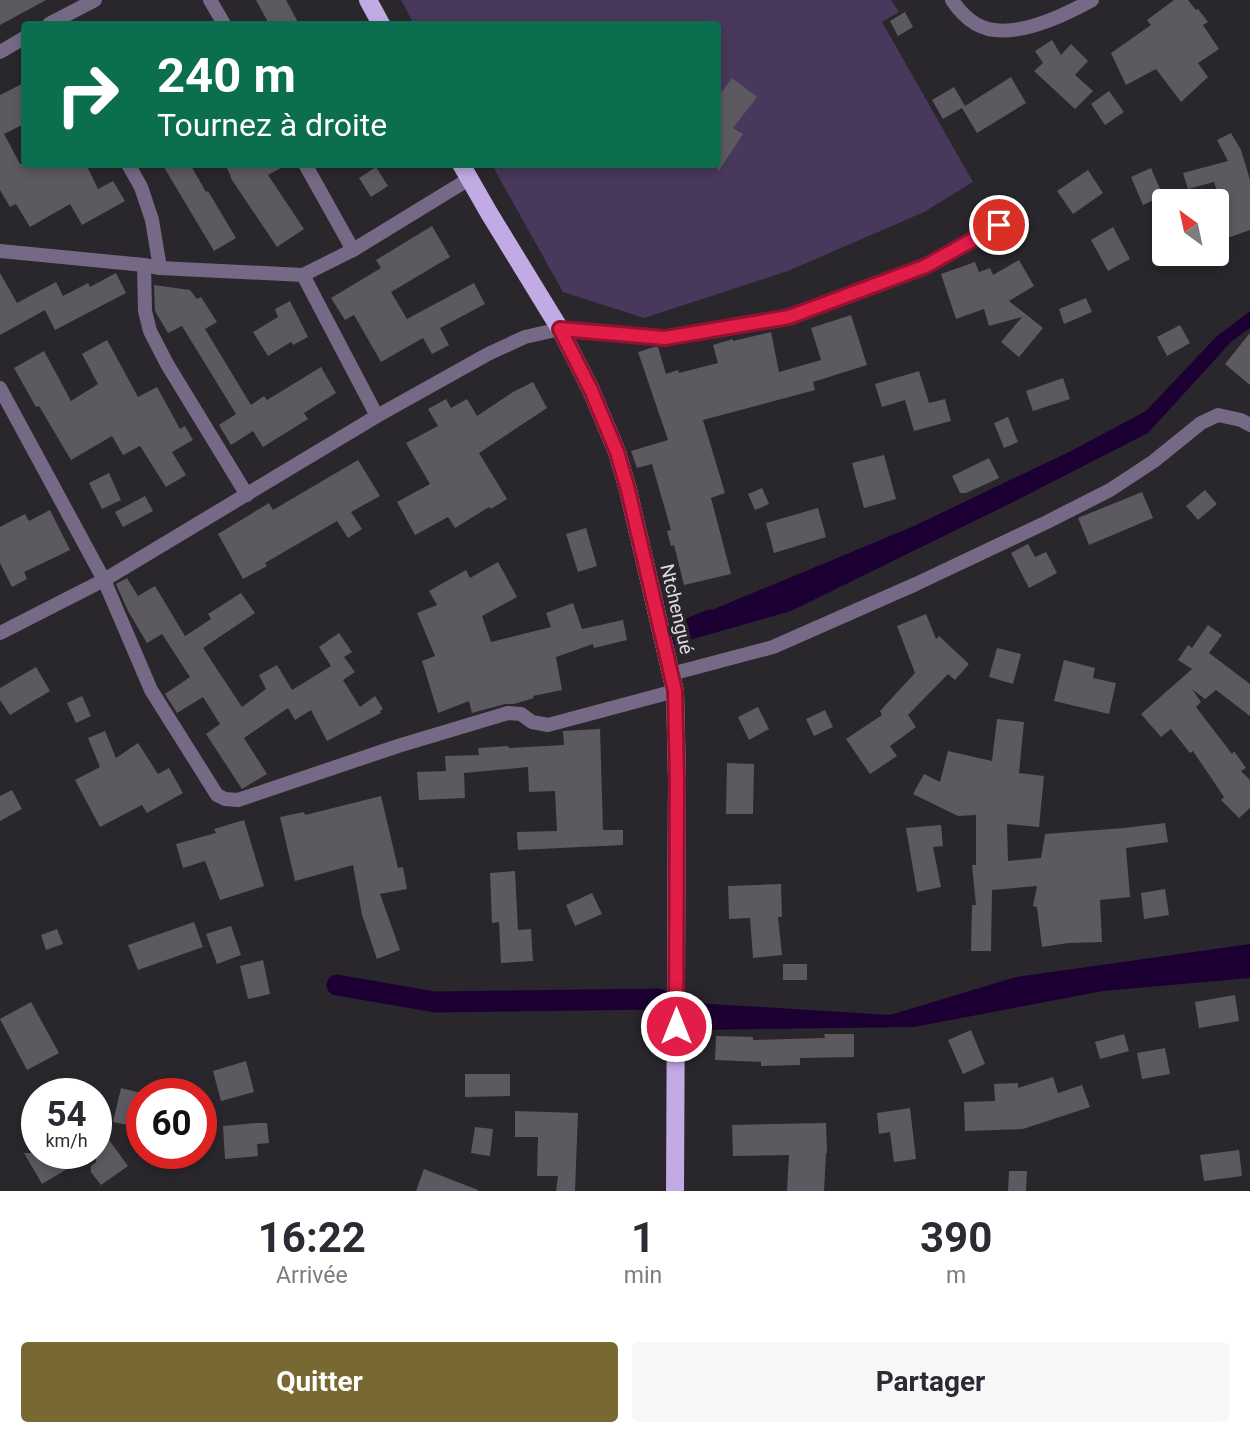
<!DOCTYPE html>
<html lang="fr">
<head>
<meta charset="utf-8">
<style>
  body { margin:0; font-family:Roboto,sans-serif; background:#f7f7f7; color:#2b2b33; height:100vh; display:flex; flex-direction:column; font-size:26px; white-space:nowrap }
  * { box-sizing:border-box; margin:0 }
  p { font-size:23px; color:#7c7c81 }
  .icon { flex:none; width:38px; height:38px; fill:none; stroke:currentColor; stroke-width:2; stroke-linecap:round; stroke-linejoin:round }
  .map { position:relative; height:1191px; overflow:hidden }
  .sheet { display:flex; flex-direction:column; background:#fff; flex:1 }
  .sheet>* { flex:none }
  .top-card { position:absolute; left:21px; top:21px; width:700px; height:147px; border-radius:7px; box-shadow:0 4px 10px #0003; background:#0b6e4f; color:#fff; overflow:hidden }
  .needle { width:46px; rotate:327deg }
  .tools { position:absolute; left:1152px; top:189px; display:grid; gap:14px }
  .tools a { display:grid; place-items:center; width:77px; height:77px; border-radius:7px; background:#fff; box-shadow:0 4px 10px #0003; font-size:35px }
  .speed { position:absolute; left:21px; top:1078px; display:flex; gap:14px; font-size:35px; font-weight:700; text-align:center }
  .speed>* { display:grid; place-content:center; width:91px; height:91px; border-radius:50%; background:#fff; box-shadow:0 4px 10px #0003; line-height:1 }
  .speed small { font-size:18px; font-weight:400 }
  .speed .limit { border:10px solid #d22; background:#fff; color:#111 }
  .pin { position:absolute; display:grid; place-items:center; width:60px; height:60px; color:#fff; margin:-30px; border:4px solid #fff; border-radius:50%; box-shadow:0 2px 7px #0007 }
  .me { position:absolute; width:77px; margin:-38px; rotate:0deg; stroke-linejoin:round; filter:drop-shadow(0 0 5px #0008) }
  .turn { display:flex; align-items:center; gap:24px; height:147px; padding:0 21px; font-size:32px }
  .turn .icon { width:91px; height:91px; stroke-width:2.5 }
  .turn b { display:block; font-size:49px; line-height:60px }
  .eta { display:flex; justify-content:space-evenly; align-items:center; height:119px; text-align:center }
  .eta b { font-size:42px; font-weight:700; line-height:49px }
  .cta { display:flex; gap:14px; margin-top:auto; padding:14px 21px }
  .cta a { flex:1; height:80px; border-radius:7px; background:#786933; color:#fff; font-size:28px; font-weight:700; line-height:80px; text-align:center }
  .cta a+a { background:#f7f7f7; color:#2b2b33 }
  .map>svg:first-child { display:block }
  .green { fill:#48385b }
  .water { fill:#1c0034 }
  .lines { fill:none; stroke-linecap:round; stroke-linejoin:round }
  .canal { stroke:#1c0034; stroke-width:21 }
  .building { fill:#5c5a60 }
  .minor { stroke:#756985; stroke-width:14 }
  .primary { stroke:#c2aae4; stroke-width:18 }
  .route-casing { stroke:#92132f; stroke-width:18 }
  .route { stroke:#e11d48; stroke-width:12 }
  .labels { text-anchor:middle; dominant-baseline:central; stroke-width:7; stroke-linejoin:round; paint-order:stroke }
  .street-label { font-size:19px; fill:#dddbdf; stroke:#29272c }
</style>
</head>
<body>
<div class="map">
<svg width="1250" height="1191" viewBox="0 0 1250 1191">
  <rect width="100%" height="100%" fill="#29272c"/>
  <polygon class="green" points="401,0 891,0 899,12 882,22 973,182 924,212 788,271 644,318 563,292 492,165 718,164 718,24 414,24"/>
  <g class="water">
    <polygon points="1250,311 1250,328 1232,341 1148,433 1011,503 791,611 686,641 683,622 914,526 1071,451 1146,411 1216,337"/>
    <polygon points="1250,944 1250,978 1103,991 914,1027 699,1030 695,1003 890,1015 1016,977"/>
  </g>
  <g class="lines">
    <g class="canal">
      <polyline points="676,634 710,620"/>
      <polyline points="337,985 435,1002 659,999"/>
    </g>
  </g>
  <g class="building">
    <polygon points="0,0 46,0 0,25"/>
    <polygon points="256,0 286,0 299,24 269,24"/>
    <polygon points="1174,0 1188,0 1196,10 1198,9 1208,22 1203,25 1219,49 1198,63 1208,77 1181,102 1156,69 1126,85 1111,53 1151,25 1147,20"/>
    <polygon points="905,12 913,27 898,36 890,21"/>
    <polygon points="1052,40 1061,55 1071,44 1088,61 1075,75 1093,91 1075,109 1034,71 1043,63 1035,51"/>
    <polygon points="1011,77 1026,103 977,133 962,108 943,119 932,100 954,87 965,106"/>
    <polygon points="732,78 757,97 733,128 743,134 718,172 718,97"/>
    <polygon points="24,83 24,124 4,134 20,164 86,164 98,189 113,181 125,201 82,225 70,204 30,227 16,204 10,207 0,190 0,95"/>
    <polygon points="1109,91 1124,112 1105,125 1091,104"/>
    <polygon points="1231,133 1241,150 1250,180 1250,230 1216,242 1216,214 1223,211 1214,182 1188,189 1183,173 1228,161 1217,140"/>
    <polygon points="162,164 190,164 206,192 208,191 236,238 214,251"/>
    <polygon points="225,164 288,164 268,175 304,229 277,247 230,177 231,177"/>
    <polygon points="376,167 388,186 371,197 359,178"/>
    <polygon points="1151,168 1163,196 1143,205 1131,177"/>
    <polygon points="1088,170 1103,193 1073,214 1057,191"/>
    <polygon points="432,226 450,257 391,292 407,319 474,283 485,304 440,328 449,345 432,354 423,338 381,362 354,315 345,320 331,298 381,268 376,260"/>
    <polygon points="1113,227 1130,259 1108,271 1091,240"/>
    <polygon points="1019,260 1034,286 1009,301 1043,328 1019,357 1001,342 1022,317 989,326 984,309 956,319 941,274 975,262 979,272 990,268 993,275"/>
    <polygon points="0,273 17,303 56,282 63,296 88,283 90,287 116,273 126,293 55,330 45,310 0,335"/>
    <polygon points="154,285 190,290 197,299 201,297 217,322 205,329 251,405 264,396 267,400 321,367 336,393 304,413 308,419 263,447 253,431 231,445 219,425 236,414 182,326 168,333 155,311"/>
    <polygon points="1086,298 1092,312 1064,324 1059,309"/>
    <polygon points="290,301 308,337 293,345 291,342 268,356 253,332 278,317 275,309"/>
    <polygon points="851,315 867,365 813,382 815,390 703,420 725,493 711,498 731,574 684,585 674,545 671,546 667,531 671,530 652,464 637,468 631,451 668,440 638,352 654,347 658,347 666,374 678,370 679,373 718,363 713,345 733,339 733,341 771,332 779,372 821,360 811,328"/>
    <polygon points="1180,325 1190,343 1167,356 1157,337"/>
    <polygon points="1250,333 1250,385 1225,364"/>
    <polygon points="107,340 138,397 157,387 180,429 185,426 193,440 172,452 186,475 166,487 140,446 123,455 112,436 71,460 39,406 36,407 14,368 44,351 71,401 98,384 82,354"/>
    <polygon points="919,371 929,403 945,399 951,421 914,431 905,400 882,407 875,384"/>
    <polygon points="1063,378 1070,399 1033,411 1026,391"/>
    <polygon points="533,382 547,408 479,453 507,499 491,509 489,507 455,528 448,517 415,535 397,502 430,484 406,443 438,426 428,409 446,399 451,408 467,399 477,416 513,392"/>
    <polygon points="1008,417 1018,442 1004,448 994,423"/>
    <polygon points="884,455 896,499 864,508 852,463"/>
    <polygon points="989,458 999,478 966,493 960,493 952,476"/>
    <polygon points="358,460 380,496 351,512 362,529 348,538 337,521 265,563 267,566 243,579 218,534 269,503 273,510"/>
    <polygon points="109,473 121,500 102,509 89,483"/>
    <polygon points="762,488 769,504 755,510 748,494"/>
    <polygon points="1205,490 1217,504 1198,520 1186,506"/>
    <polygon points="1142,492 1153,518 1089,545 1078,518"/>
    <polygon points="145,496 153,511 123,527 115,512"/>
    <polygon points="818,508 826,537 774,553 766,523"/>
    <polygon points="50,510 70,550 24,572 27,579 12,587 0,563 0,527 25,514 29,521"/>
    <polygon points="586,528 597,566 578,572 566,534"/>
    <polygon points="1028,544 1035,557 1046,552 1057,573 1029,588 1011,553"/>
    <polygon points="498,562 517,597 482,616 491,642 551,627 546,613 573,603 582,629 623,620 627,640 594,648 593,644 556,657 562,690 533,696 534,698 514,704 505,704 472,713 469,701 438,713 422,661 435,656 417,613 437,605 429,591 466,570 470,578"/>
    <polygon points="127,578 138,596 155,586 185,636 211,619 208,614 241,593 255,613 203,648 242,707 266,689 259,675 277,665 292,690 331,666 319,647 339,633 352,652 344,657 355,672 343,680 360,707 375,696 383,709 380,711 381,713 327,741 311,710 295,720 288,708 244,738 267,774 242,789 206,734 220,724 203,697 177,713 165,694 190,677 162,634 147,643 128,611 116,584"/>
    <polygon points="926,614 936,639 939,636 969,664 955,680 948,674 908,715 916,727 890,746 897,756 870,774 846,739 882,715 880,711 915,673 897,626"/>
    <polygon points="1208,625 1222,635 1209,653 1250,684 1250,716 1216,690 1205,699 1192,689 1201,702 1196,707 1232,754 1234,751 1246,768 1241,771 1250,780 1250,808 1239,818 1221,800 1224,797 1193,751 1190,753 1171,729 1161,737 1141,714 1192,669 1178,660 1188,645 1192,648"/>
    <polygon points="997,648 1021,654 1013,684 989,677"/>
    <polygon points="1064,660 1095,668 1093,678 1116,683 1109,714 1054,701"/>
    <polygon points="36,667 50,691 10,715 0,700 0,688"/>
    <polygon points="82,696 91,716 76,723 67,703"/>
    <polygon points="758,707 769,729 749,740 738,717"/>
    <polygon points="825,710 833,727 814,736 806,719"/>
    <polygon points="997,719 1024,722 1019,773 1044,776 1039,827 1007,824 1008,861 1041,858 1045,834 1124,828 1165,823 1168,842 1126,848 1130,897 1100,900 1102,942 1068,943 1042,947 1037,907 1033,906 1037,886 992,890 991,951 971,951 972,905 976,905 972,865 976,865 976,815 958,816 913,794 924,774 940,782 948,751 992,761"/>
    <polygon points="600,729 603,830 623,830 623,845 518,850 517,832 557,831 555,791 529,792 528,767 464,773 465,798 419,800 417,772 446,771 445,756 479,755 478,748 508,746 509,748 564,745 563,731"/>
    <polygon points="105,731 116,758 138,743 158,774 169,768 183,793 147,813 142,805 100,827 75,780 100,767 88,738"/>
    <polygon points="727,763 754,764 753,814 726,814"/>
    <polygon points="12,790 22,809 0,821 0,796"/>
    <polygon points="381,796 398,868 403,867 407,889 380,894 400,950 377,959 362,915 353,865 295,881 280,817 304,812 305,815"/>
    <polygon points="244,820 264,886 220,900 205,861 183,868 176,844 216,833 214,829"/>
    <polygon points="941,825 943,846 933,847 941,887 917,892 906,828"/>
    <polygon points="515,871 518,930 531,929 533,961 501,963 499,922 492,923 490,873"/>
    <polygon points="781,884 782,917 778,917 782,955 753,958 750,918 729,919 728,886"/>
    <polygon points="1165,889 1169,915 1144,919 1141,893"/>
    <polygon points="592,893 602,914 575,926 566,905"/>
    <polygon points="194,922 203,947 138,970 128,945"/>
    <polygon points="231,926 241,955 217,964 206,934"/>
    <polygon points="57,929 63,944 46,950 41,935"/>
    <polygon points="263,960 270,994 248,999 240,966"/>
    <rect x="783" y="964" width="24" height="16"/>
    <polygon points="1235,995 1239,1021 1199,1028 1195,1002"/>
    <polygon points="31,1002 59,1053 27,1070 0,1019"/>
    <polygon points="971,1030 985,1064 963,1074 948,1040"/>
    <polygon points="824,1034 854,1034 854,1057 800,1058 800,1065 761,1066 761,1062 715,1060 716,1036 753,1037 753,1040 825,1038"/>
    <polygon points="1124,1034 1129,1051 1100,1059 1095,1042"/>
    <polygon points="1165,1048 1170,1074 1142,1079 1137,1053"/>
    <polygon points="246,1061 254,1092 221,1101 213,1071"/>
    <polygon points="465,1074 510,1074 510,1096 465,1097"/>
    <polygon points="1053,1077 1058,1093 1082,1085 1090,1107 1023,1129 965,1131 964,1102 995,1101 994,1084 1018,1083 1018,1088"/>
    <polygon points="121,1088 141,1093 132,1126 113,1122"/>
    <polygon points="910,1108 916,1159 894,1162 890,1132 879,1134 877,1113"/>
    <polygon points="515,1111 578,1113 575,1191 556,1191 558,1176 537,1176 538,1137 515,1137"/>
    <polygon points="96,1122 128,1166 101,1185 91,1172 91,1166 96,1162"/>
    <polygon points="256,1123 267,1123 269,1143 257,1144 258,1156 225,1159 223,1126"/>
    <polygon points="826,1123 827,1153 826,1153 824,1191 787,1191 789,1155 733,1156 732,1125"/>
    <polygon points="475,1127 493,1129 490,1156 471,1153"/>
    <polygon points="1239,1150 1242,1176 1204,1181 1200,1155"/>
    <polygon points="24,1153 58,1153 67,1169 42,1184"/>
    <polygon points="424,1169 478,1190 478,1191 416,1191"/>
    <polygon points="1009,1171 1027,1171 1026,1191 1008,1191"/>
  </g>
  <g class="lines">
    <g class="minor">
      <polyline points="210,0 224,24"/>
      <path d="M952 0C958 9 966 18 976 24 1008 43 1063 16 1092 0"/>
      <polyline points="49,24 95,0"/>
      <polyline points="0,52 24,38"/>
      <polyline points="128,164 141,187 152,220 160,268"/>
      <polyline points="305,164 353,250"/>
      <polyline points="0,251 144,265 160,268 303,275 353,250 469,179"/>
      <polyline points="144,265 145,311 150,331 167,364 247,495"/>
      <polyline points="303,275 377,416"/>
      <polyline points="0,388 104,580 377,416 488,354 525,337 560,329 665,338 789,317 926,266 999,225"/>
      <polyline points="0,633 104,580 151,690 217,795 225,799 238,800 398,746 508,713 521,714 532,722 548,725 675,691"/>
      <polyline points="671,674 773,647 916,584 1047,522 1110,490 1154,461 1201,423 1218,415 1241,420 1250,425"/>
    </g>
    <g class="primary">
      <polyline points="368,0 381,24"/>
      <polyline points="461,164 489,213 560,329 591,390 617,452 628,490 671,674 675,691 677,778 675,1191"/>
    </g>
  </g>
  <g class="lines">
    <defs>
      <polyline id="route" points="676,1026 677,779 675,691 628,490 617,452 591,390 560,329 665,338 789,317 926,266 999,225"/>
    </defs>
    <use href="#route" class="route-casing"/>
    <use href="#route" class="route"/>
  </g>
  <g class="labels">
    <g class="street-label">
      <text transform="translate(677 609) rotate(77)">Ntchengué</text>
    </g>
  </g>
</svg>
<div class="tools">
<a><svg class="needle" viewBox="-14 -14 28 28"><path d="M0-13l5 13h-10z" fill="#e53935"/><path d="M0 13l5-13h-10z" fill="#7c7c81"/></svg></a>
</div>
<div class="speed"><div>54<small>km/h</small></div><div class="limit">60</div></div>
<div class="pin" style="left:999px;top:225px;background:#d93025"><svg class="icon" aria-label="arrive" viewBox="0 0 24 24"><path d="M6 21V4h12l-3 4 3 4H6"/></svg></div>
<svg class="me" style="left:676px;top:1026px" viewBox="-20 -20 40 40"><circle r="17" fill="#e11d48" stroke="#fff" stroke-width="3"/><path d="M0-11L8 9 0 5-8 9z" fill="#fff"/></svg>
<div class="top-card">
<div class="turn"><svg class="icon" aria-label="right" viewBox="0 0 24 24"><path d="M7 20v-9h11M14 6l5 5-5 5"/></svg><div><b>240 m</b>Tournez à droite</div></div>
</div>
</div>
<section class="sheet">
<div class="eta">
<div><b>16:22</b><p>Arrivée</p></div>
<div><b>1</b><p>min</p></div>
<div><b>390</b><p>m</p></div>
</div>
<div class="cta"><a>Quitter</a><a>Partager</a></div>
</section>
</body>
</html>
